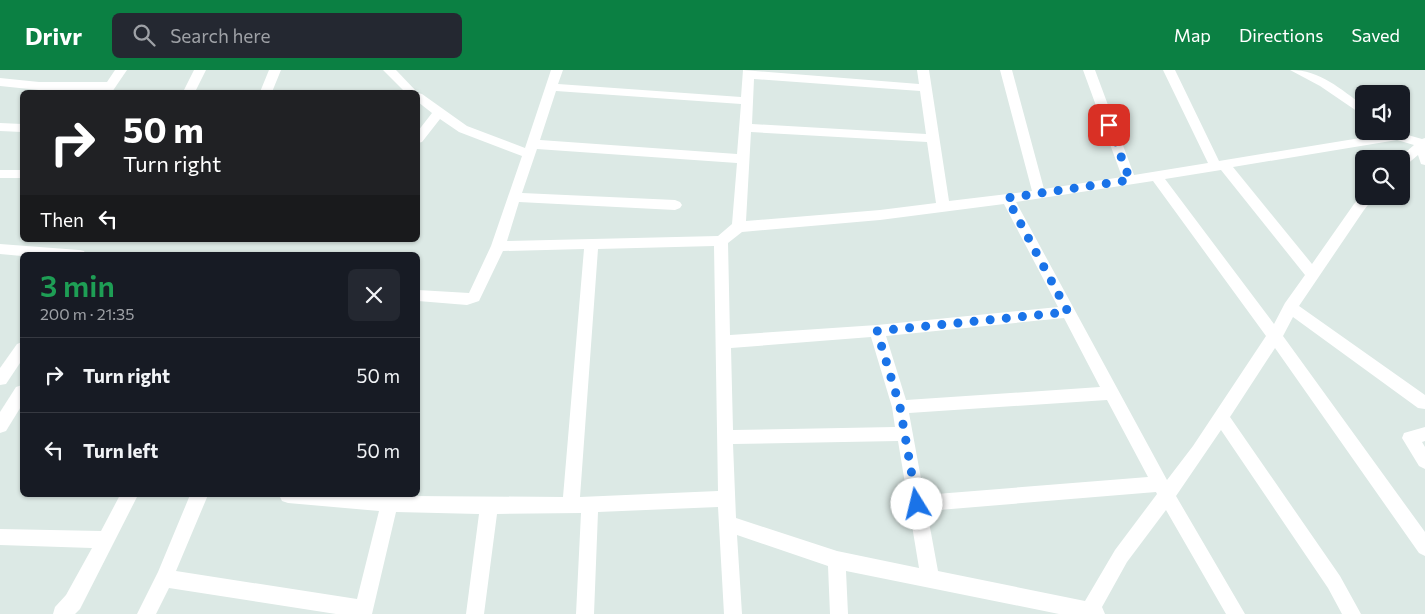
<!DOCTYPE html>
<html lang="en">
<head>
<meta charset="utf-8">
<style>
  body { margin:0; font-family:Commissioner,sans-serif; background:#242831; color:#f1f3f6; height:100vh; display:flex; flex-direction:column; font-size:19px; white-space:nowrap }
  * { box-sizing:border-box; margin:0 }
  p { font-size:16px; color:#9ea1a6 }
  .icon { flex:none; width:28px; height:28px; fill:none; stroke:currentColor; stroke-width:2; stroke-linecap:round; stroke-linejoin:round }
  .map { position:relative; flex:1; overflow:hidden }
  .sheet { position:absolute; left:20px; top:182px; width:400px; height:245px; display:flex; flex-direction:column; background:#171b24; border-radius:8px; box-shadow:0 1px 4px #0004 }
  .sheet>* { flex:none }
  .hud { position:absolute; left:20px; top:20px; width:400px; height:152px; border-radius:8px; box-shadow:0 1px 4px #0004; background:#202124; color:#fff; overflow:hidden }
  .controls { position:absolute; left:1355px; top:15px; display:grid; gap:10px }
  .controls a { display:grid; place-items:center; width:55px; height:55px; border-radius:8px; background:#171b24; box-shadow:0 1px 4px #0004; font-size:25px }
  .pin { position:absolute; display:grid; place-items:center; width:42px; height:42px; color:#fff; margin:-21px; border-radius:10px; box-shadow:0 2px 8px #0006 }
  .me { position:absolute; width:55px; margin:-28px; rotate:351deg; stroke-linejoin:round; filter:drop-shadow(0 0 4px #0008) }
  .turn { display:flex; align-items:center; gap:18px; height:105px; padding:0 20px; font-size:22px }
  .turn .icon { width:65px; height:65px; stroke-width:2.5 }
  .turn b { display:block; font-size:35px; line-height:42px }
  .then { display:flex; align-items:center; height:48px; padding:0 20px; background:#0003; gap:10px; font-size:19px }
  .round { display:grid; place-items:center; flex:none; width:52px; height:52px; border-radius:8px; background:#242831 }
  .overview { display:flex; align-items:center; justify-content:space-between; height:85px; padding:0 20px }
  h1 { font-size:30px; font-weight:600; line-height:38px; color:#1e9e55 }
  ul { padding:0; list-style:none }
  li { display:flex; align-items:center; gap:15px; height:75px; padding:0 20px; border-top:1px solid #363941 }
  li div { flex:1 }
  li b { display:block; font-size:19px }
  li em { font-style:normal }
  header { display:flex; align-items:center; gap:30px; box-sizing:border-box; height:70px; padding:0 25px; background:#0b8043; color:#fff }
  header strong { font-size:24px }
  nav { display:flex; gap:28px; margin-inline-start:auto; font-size:18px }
  .search { width:350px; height:45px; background:#242831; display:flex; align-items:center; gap:12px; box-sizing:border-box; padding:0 18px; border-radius:8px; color:#9ea1a6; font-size:19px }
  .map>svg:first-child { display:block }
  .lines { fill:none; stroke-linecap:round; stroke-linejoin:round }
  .minor { fill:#fff; fill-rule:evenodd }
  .route { stroke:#1a73e8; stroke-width:9; stroke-dasharray:0 16.2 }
</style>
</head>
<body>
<header>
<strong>Drivr</strong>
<div class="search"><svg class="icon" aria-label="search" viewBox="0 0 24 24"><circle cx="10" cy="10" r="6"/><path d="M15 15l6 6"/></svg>Search here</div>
<nav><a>Map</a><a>Directions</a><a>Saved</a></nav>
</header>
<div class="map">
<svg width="1425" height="544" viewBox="0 0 1425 544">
  <rect width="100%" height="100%" fill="#dce9e5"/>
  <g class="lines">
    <g class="minor">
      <polygon points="115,0 127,0 112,22 100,22 102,20 39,20 0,16 0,8 39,12 107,12"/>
      <polygon points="194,0 206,0 195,22 183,22"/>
      <polygon points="269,0 281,0 272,22 260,22"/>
      <polygon points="383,0 396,0 417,22 405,22"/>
      <path d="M551 0H563L558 14 741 27 743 0 919 14 917 0H929L949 131 1032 121 1000 0H1012L1044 119 1122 107 1083 0H1095L1134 105 1208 93 1163 0H1175L1219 91 1397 62 1422 69 1425 68V95L1421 94 1418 85 1405 96 1401 97V89H1398L1414 75 1397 70 1233 97 1312 194 1354 134 1364 123V126H1375L1364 140 1299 236 1425 325V339L1418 338 1293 247 1283 266 1425 462V486L1419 483 1275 278 1230 347 1340 506 1361 544H1342L1328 518 1221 360 1176 426 1245 544H1226L1166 440 1127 492 1102 537 1105 544H1059L846 501 848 544H830L828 496 737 465 742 544H724L718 437 598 442 594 544H576L581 443 497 444 484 544H466L479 444 396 442 372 544H336L169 518 156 544H137L158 502 190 425H208L176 501 357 529 379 441 288 433 282 431 279 425 563 427 584 179 503 181 479 231 467 235 418 231V220L469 223 491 176 522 86 459 62 440 49 422 72 418 73V61L432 43 418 32V23L422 24 467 56 525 78ZM754 9 920 21 926 64 752 54ZM556 21 741 34 737 84 540 70ZM751 62 927 72 936 133 880 140 746 151ZM537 79 737 93 732 154 718 166 507 171 519 132 675 140 680 138 682 135 680 132 675 130 522 123ZM1221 100 1305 205 1285 233 1274 254 1165 109ZM1153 111 1266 266 1193 376 1167 410 1016 132ZM1004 134 1058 237 877 255 730 265 728 173 742 162 880 150ZM714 176 718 421 580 427 598 179ZM1064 248 1100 317 906 330 886 266ZM871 267 892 337 895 357 733 360 731 278ZM1107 330 1148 407 924 425 909 343ZM898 371 919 498 837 481 736 448 733 374ZM1156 422 1157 424 1115 480 1085 531 938 501 927 441Z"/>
      <path d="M1290 0C1321 0 1340 19 1364 36V46L1320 16Z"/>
      <polygon points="0,53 22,54 22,62 0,61"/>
      <rect x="0" y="100" width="22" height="8"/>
      <polygon points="0,174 79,180 84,181 86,185 22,186 0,184"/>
      <polygon points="22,272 22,290 6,314 0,315 0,298 17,274"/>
      <polygon points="22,315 22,335 6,361 0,363 0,342 16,317"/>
      <polygon points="1425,357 1425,371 1422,372 1425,377 1425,399 1419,396 1402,368 1404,363"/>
      <polygon points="120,425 138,425 80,539 75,544 53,544 55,537 66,525 92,478 0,475 0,459 101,461"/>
    </g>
  </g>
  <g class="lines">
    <polyline class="route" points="917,434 900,337 877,261 1068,242 1007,128 1130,110 1109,55"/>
  </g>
</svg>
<div class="controls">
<a><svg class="icon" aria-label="sound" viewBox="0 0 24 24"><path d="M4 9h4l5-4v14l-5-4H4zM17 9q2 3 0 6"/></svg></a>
<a><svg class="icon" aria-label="search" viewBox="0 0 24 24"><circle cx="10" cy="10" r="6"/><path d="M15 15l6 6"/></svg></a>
</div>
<div class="pin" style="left:1109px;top:55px;background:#d93025"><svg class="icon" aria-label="arrive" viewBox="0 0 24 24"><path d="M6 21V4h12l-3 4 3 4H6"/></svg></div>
<svg class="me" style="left:917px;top:434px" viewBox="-20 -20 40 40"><circle r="19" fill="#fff"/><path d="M0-13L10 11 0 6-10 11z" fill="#1a73e8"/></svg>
<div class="hud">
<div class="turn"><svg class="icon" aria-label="right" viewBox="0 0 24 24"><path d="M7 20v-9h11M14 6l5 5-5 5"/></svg><div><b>50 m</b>Turn right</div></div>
<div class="then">Then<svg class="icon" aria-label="left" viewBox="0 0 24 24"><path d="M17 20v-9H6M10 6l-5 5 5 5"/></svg></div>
</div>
<section class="sheet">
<div class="overview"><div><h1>3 min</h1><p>200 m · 21:35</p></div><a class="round"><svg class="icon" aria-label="close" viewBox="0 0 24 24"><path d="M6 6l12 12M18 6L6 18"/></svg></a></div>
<ul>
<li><svg class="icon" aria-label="right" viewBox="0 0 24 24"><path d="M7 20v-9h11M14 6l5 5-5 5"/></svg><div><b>Turn right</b></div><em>50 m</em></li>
<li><svg class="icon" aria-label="left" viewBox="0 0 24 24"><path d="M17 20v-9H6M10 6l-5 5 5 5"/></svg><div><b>Turn left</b></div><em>50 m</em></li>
</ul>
</section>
</div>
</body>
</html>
